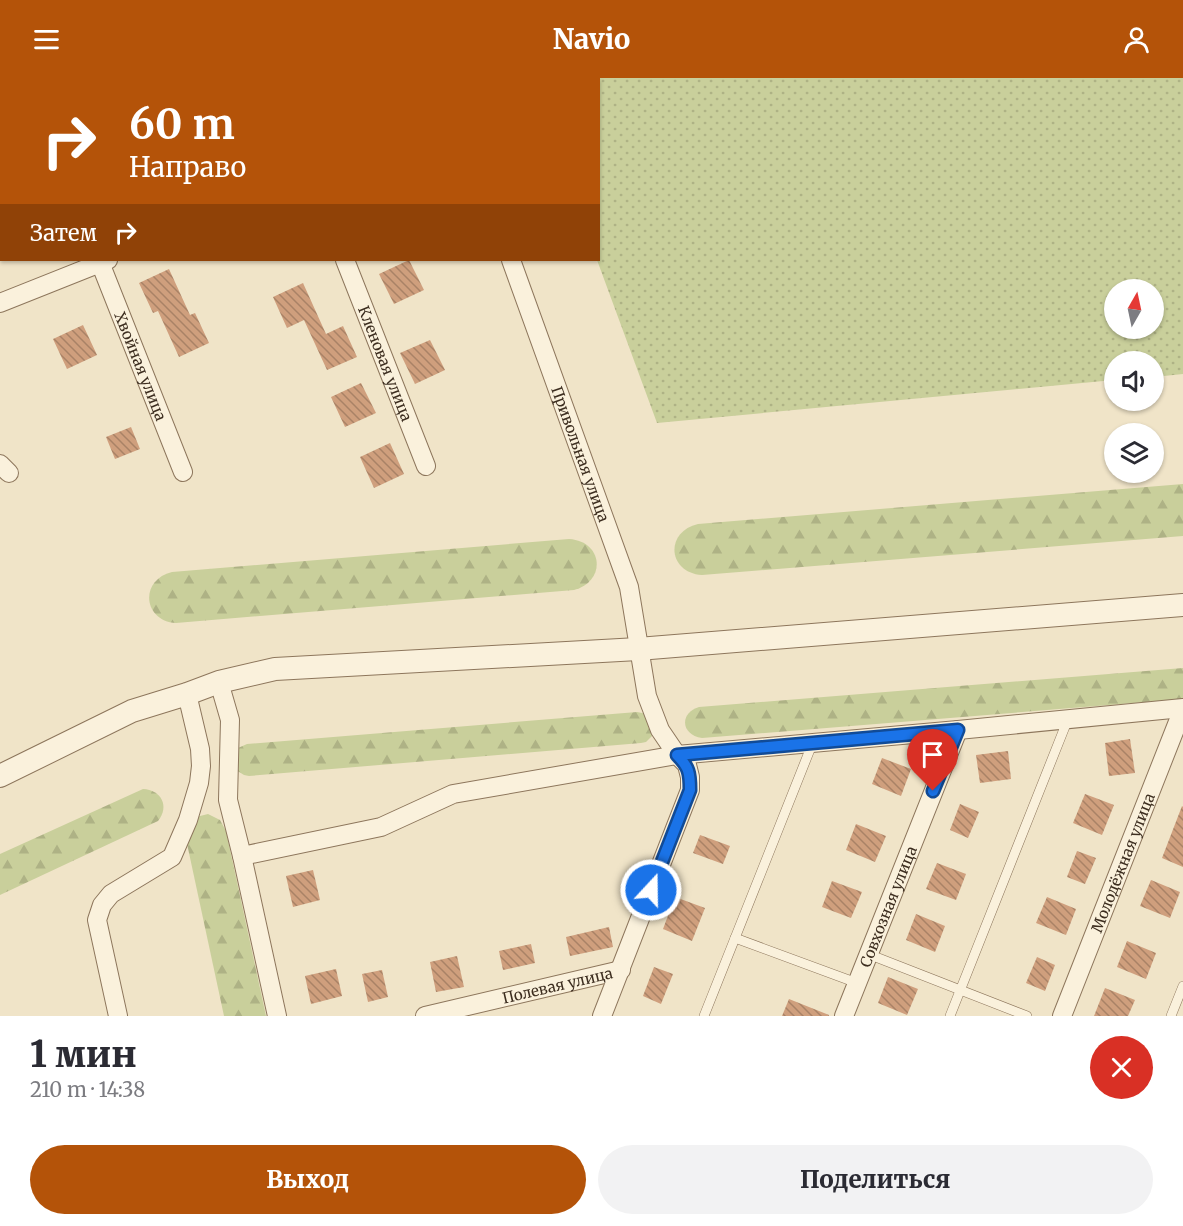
<!DOCTYPE html>
<html lang="ru">
<head>
<meta charset="utf-8">
<style>
  body { margin:0; font-family:Merriweather,serif; background:#f2f2f3; color:#2b2b33; height:100vh; display:flex; flex-direction:column; font-size:22px; white-space:nowrap }
  * { box-sizing:border-box; margin:0 }
  p { font-size:20px; color:#7c7c81 }
  .icon { flex:none; width:33px; height:33px; fill:none; stroke:currentColor; stroke-width:2; stroke-linecap:round; stroke-linejoin:round }
  .map { position:relative; height:938px; overflow:hidden }
  .panel { display:flex; flex-direction:column; background:#fff; flex:1 }
  .panel>* { flex:none }
  .banner { position:absolute; left:0px; top:0px; width:600px; height:183px; box-shadow:0 2px 4px #0004; background:#b45309; color:#fff; overflow:hidden }
  .needle { width:39px; rotate:9deg }
  .tools { position:absolute; left:1104px; top:201px; display:grid; gap:12px }
  .tools a { display:grid; place-items:center; width:60px; height:60px; border-radius:50%; background:#fff; box-shadow:0 2px 4px #0004; font-size:30px }
  .pin { position:absolute; display:grid; place-items:center; width:51px; height:51px; color:#fff; margin:-62px -26px; border-radius:50% 50% 50% 0; rotate:-45deg; box-shadow:0 0 6px #0007 }
  .pin .icon { rotate:45deg }
  .me { position:absolute; width:66px; margin:-33px; rotate:21deg; stroke-linejoin:round; filter:drop-shadow(0 0 4px #0008) }
  .turn { display:flex; align-items:center; gap:21px; height:126px; padding:0 30px; font-size:27px }
  .turn .icon { width:78px; height:78px; stroke-width:2.5 }
  .turn b { display:block; font-size:42px; line-height:51px }
  .then { display:flex; align-items:center; height:57px; padding:0 30px; background:#0003; gap:12px; font-size:22px }
  .round { display:grid; place-items:center; flex:none; width:63px; height:63px; border-radius:32px; background:#f2f2f3 }
  .head { display:flex; align-items:center; justify-content:space-between; height:102px; padding:0 30px }
  h1 { font-size:36px; font-weight:800; line-height:45px }
  .primary-button { display:flex; gap:12px; margin-top:auto; padding:12px 30px }
  .primary-button a { flex:1; height:69px; border-radius:36px; background:#b45309; color:#fff; font-size:24px; font-weight:800; line-height:69px; text-align:center }
  .primary-button a+a { background:#f2f2f3; color:#2b2b33 }
  header { display:flex; justify-content:space-between; align-items:center; height:78px; padding:0 30px; background:#b45309; color:#fff; font-size:27px; font-weight:800 }
  .map>svg:first-child { display:block }
  .grass { fill:url(#grass-dots); fill-rule:evenodd }
  .forest { fill:url(#forest-firs) }
  .building { fill:url(#building-back-hatch) }
  .lines { fill:none; stroke-linecap:round; stroke-linejoin:round }
  .service-casing { stroke:#8d765c; stroke-width:10 }
  .minor-casing { stroke:#8d765c; stroke-width:20 }
  .tertiary-casing { stroke:#8d765c; stroke-width:24 }
  .service { stroke:#faf1dc; stroke-width:9 }
  .minor { stroke:#faf1dc; stroke-width:18 }
  .tertiary { stroke:#faf1dc; stroke-width:22 }
  .route-casing { stroke:#114b97; stroke-width:15 }
  .route { stroke:#1a73e8; stroke-width:10 }
  .labels { text-anchor:middle; dominant-baseline:central; stroke-width:6; stroke-linejoin:round; paint-order:stroke }
  .street-label { font-size:15px; fill:#3d2e20; stroke:#f7eed8 }
</style>
</head>
<body>
<header><svg class="icon" aria-label="menu" viewBox="0 0 24 24"><path d="M4 6h16M4 12h16M4 18h16"/></svg>Navio<svg class="icon" aria-label="person" viewBox="0 0 24 24"><circle cx="12" cy="8" r="4"/><path d="M4 21q1-7 8-7t8 7"/></svg></header>
<div class="map">
<svg width="1183" height="938" viewBox="0 0 1183 938">
  <defs>
    <pattern id="grass-dots" width="8" height="8" patternUnits="userSpaceOnUse" patternTransform="scale(1.5)"><rect width="8" height="8" fill="#c9cf9b"/><path d="M2 2h.1M6 6h.1" fill="none" stroke="#aeb285" stroke-width="1.8" stroke-linecap="round"/></pattern>
    <pattern id="forest-firs" width="22" height="20" patternUnits="userSpaceOnUse" patternTransform="scale(1.5)"><rect width="22" height="20" fill="#c9cf9b"/><path d="M5 1l3.5 6h-7zM16 11l3.5 6h-7z" fill="#aeb285"/></pattern>
    <pattern id="building-back-hatch" width="6" height="6" patternUnits="userSpaceOnUse" patternTransform="scale(1.5)"><rect width="6" height="6" fill="#cf9f7d"/><path d="M-1 5l2 2M0 0l6 6M5-1l2 2" fill="none" stroke="#a98266"/></pattern>
  </defs>
  <rect width="100%" height="100%" fill="#f0e4c8"/>
  <path class="grass" d="M531 0H1183V296L1154 299V284H1114V302L657 345 597 182H598V2H531ZM1114 212H1154V250H1114Z"/>
  <g class="forest">
    <path d="M1183 406V458L702 497C668 495 664 454 698 446Z"/>
    <path d="M569 461C603 463 607 503 574 512L176 545C143 543 139 502 172 494Z"/>
    <path d="M1183 590V621L702 660C681 657 679 635 699 629Z"/>
    <polygon points="637,634 647,636 653,657 646,664 641,665 249,698 244,697 236,692 238,670 247,666"/>
    <path d="M143 711C161 712 170 728 158 743L0 817V776Z"/>
    <polygon points="208,736 220,742 226,753 266,938 224,938 186,761 196,739"/>
  </g>
  <g class="building">
    <polygon points="409,182 424,212 394,226 379,196"/>
    <polygon points="169,191 190,237 195,235 209,265 179,279 158,233 153,235 139,205"/>
    <polygon points="303,205 326,256 343,248 357,279 327,292 304,242 287,250 273,219"/>
    <polygon points="83,247 97,277 67,291 53,261"/>
    <polygon points="430,262 445,292 415,306 400,275"/>
    <polygon points="361,305 376,335 345,349 331,319"/>
    <polygon points="131,349 140,371 115,381 106,359"/>
    <polygon points="390,365 404,396 374,410 360,379"/>
    <polygon points="1130,661 1135,695 1109,698 1105,665"/>
    <polygon points="1008,673 1011,701 980,705 976,677"/>
    <polygon points="882,680 911,691 901,718 872,706"/>
    <polygon points="1085,716 1114,727 1102,757 1073,745"/>
    <polygon points="960,726 979,734 968,760 950,752"/>
    <polygon points="1182,728 1183,729 1183,789 1162,780"/>
    <polygon points="856,746 886,758 875,784 846,772"/>
    <polygon points="700,757 730,768 723,786 693,775"/>
    <polygon points="1077,773 1096,780 1085,806 1067,799"/>
    <polygon points="937,785 966,796 956,822 926,811"/>
    <polygon points="313,792 320,822 293,829 286,798"/>
    <polygon points="1151,802 1180,814 1170,840 1140,828"/>
    <polygon points="832,803 862,814 851,840 822,829"/>
    <polygon points="675,819 705,830 692,863 663,851"/>
    <polygon points="1047,819 1076,831 1066,857 1036,845"/>
    <polygon points="916,836 945,848 935,874 906,862"/>
    <polygon points="609,849 613,869 570,878 566,859"/>
    <polygon points="1127,863 1156,875 1146,901 1117,889"/>
    <polygon points="531,866 535,885 503,892 499,873"/>
    <polygon points="457,878 464,909 436,914 430,884"/>
    <polygon points="1037,879 1055,887 1045,913 1026,905"/>
    <polygon points="654,889 673,896 661,926 643,918"/>
    <polygon points="336,891 342,918 311,926 305,898"/>
    <polygon points="382,892 388,919 368,924 362,896"/>
    <polygon points="888,899 918,911 907,937 878,925"/>
    <polygon points="1105,910 1135,922 1128,938 1094,938"/>
    <polygon points="789,921 829,937 829,938 782,938"/>
  </g>
  <g class="lines">
    <defs>
      <g id="service">
        <polyline points="735,860 857,905"/>
        <polyline points="868,876 1027,938"/>
        <polyline points="704,938 813,664"/>
        <polyline points="950,938 1068,641"/>
        <polyline points="1171,938 1183,908"/>
      </g>
      <g id="minor">
        <polyline points="26,0 26,2"/>
        <polyline points="273,0 274,2"/>
        <polyline points="440,0 441,2"/>
        <path id="s1" d="M99 182 183 394"/>
        <path id="s2" d="M345 182 426 388"/>
        <path id="s3" d="M511 182 629 509 647 618 660 652 677 677 687 687 690 699V712L602 938"/>
        <polyline points="0,225 108,182"/>
        <polyline points="0,386 9,395"/>
        <polyline points="219,604 230,642 228,722 242,778 277,938"/>
        <polyline points="242,778 381,749 453,716 677,677 958,652 1183,630"/>
        <polyline points="118,938 97,842 102,827 111,816 172,779 188,742 199,705 201,688 200,671 187,616"/>
        <path id="s4" d="M425 938 621 892"/>
        <path id="s5" d="M844 938 958 652"/>
        <path id="s6" d="M1062 938 1183 631"/>
      </g>
      <polyline id="tertiary" points="0,698 132,633 187,616 219,604 275,591 638,571 1183,527"/>
    </defs>
    <use href="#service" class="service-casing"/>
    <use href="#minor" class="minor-casing"/>
    <use href="#tertiary" class="tertiary-casing"/>
    <use href="#service" class="service"/>
    <use href="#minor" class="minor"/>
    <use href="#tertiary" class="tertiary"/>
  </g>
  <g class="lines">
    <defs>
      <path id="route" d="M651 812 690 712C690 695 689 689 677 677L958 652 933 713"/>
    </defs>
    <use href="#route" class="route-casing"/>
    <use href="#route" class="route"/>
  </g>
  <g class="labels">
    <g class="street-label">
      <text stroke="none"><textPath href="#s2" startOffset="111">Кленовая улица</textPath></text>
      <text stroke="none"><textPath href="#s1" startOffset="114">Хвойная улица</textPath></text>
      <text stroke="none"><textPath href="#s3" startOffset="206">Привольная улица</textPath></text>
      <text stroke="none"><textPath href="#s6" startOffset="165">Молодёжная улица</textPath></text>
      <text stroke="none"><textPath href="#s5" startOffset="118">Совхозная улица</textPath></text>
      <text stroke="none"><textPath href="#s4" startOffset="136">Полевая улица</textPath></text>
    </g>
  </g>
</svg>
<div class="tools">
<a><svg class="needle" viewBox="-14 -14 28 28"><path d="M0-13l5 13h-10z" fill="#e53935"/><path d="M0 13l5-13h-10z" fill="#7c7c81"/></svg></a>
<a><svg class="icon" aria-label="sound" viewBox="0 0 24 24"><path d="M4 9h4l5-4v14l-5-4H4zM17 9q2 3 0 6"/></svg></a>
<a><svg class="icon" aria-label="layers" viewBox="0 0 24 24"><path d="M12 4l9 5-9 5-9-5zM3 14l9 5 9-5"/></svg></a>
</div>
<div class="pin" style="left:933px;top:713px;background:#d93025"><svg class="icon" aria-label="arrive" viewBox="0 0 24 24"><path d="M6 21V4h12l-3 4 3 4H6"/></svg></div>
<svg class="me" style="left:651px;top:812px" viewBox="-20 -20 40 40"><circle r="17" fill="#1a73e8" stroke="#fff" stroke-width="3"/><path d="M0-11L8 9 0 5-8 9z" fill="#fff"/></svg>
<div class="banner">
<div class="turn"><svg class="icon" aria-label="right" viewBox="0 0 24 24"><path d="M7 20v-9h11M14 6l5 5-5 5"/></svg><div><b>60 m</b>Направо</div></div>
<div class="then">Затем<svg class="icon" aria-label="right" viewBox="0 0 24 24"><path d="M7 20v-9h11M14 6l5 5-5 5"/></svg></div>
</div>
</div>
<section class="panel">
<div class="head"><div><h1>1 мин</h1><p>210 m · 14:38</p></div><a class="round" style="background:#d93025;color:#fff"><svg class="icon" aria-label="close" viewBox="0 0 24 24"><path d="M6 6l12 12M18 6L6 18"/></svg></a></div>
<div class="primary-button"><a>Выход</a><a>Поделиться</a></div>
</section>
</body>
</html>
